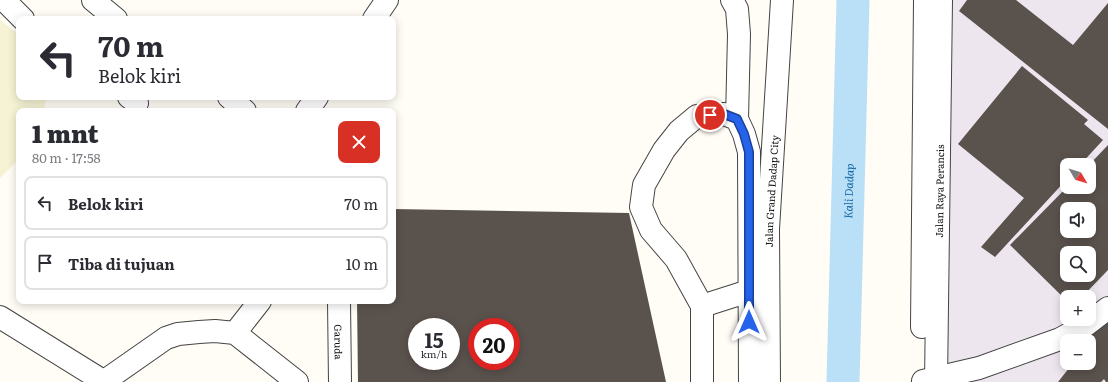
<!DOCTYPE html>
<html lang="id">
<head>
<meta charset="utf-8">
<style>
  body { margin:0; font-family:Literata,serif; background:#f7f7f7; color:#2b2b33; height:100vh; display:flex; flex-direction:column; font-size:15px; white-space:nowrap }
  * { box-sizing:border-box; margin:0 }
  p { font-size:13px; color:#7c7c81 }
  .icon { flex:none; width:22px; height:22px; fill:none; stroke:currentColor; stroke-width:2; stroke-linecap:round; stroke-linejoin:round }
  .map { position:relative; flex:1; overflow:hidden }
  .side { position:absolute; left:16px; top:108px; width:380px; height:196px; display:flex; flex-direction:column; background:#fff; border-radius:8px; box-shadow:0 2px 10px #0003 }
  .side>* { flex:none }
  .top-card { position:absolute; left:16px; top:16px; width:380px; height:84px; border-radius:8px; box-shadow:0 2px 10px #0003; background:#fff; color:#2b2b33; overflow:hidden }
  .needle { width:26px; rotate:128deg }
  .tools { position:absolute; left:1060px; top:158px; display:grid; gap:8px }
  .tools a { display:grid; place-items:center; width:36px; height:36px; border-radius:8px; background:#fff; box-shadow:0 2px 10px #0003; font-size:20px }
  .speed { position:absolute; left:408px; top:318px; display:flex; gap:8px; font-size:20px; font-weight:700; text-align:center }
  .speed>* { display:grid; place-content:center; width:52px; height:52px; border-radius:50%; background:#fff; box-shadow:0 2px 10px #0003; line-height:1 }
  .speed small { font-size:10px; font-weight:400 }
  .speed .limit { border:6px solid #d22; background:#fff; color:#111 }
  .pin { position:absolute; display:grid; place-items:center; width:34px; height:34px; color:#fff; margin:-17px; border:2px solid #fff; border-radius:50%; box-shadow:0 1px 4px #0007 }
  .me { position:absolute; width:44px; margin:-22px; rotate:0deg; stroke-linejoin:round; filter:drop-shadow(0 0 3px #0008) }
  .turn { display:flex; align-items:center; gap:14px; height:84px; padding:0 16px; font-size:18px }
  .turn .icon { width:52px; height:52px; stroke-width:2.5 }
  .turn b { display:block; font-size:28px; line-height:34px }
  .round { display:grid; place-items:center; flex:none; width:42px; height:42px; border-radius:8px; background:#f7f7f7 }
  .overview { display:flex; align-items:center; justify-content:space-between; height:68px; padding:0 16px }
  h1 { font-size:24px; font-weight:800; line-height:30px }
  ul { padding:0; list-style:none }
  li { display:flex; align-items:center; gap:12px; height:54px; margin:0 8px 6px; padding:0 8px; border:2px solid #e1e1e2; border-radius:8px }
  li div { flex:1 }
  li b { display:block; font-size:15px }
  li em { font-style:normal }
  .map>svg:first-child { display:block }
  .industrial { fill:#eee6ef; fill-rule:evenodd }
  .farmland { fill:#f6f3d4 }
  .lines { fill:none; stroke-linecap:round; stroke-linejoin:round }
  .river { stroke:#b9e0f7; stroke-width:33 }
  .building { fill:#5a524d; fill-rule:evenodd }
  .minor-casing { stroke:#444; stroke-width:24 }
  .minor { stroke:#fff; stroke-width:22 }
  .route-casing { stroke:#184099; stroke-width:10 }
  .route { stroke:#2563eb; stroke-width:7 }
  .labels { text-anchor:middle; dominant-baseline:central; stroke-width:4; stroke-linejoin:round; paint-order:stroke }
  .street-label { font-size:10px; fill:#111; stroke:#fff }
  .water-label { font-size:11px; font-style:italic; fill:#1768a6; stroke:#fff }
</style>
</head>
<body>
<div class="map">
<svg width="1108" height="382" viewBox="0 0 1108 382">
  <rect width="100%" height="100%" fill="#fffdf5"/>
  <path class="industrial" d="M952 0H1108V382H941ZM1067 165H1089V187H1067ZM1067 209H1089V231H1067ZM1067 253H1089V275H1067ZM1067 297H1089V319H1067ZM1067 341H1089V363H1067Z"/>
  <polygon class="farmland" points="0,20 19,35 19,97 47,97 43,111 19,111 19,159 0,178"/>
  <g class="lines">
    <path class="river" id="s1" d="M843 382 853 0"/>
  </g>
  <g class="building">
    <polygon points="967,0 1016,0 1073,45 1108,3 1108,129 959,11"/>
    <polygon points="1022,66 1088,120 1084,124 1103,140 1080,165 1067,165 1067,179 995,257 981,247 1024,198 958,144"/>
    <path d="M1108 145V270L1082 297H1067V301L1010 245 1067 187H1089V165ZM1067 209H1089V231H1067ZM1067 253H1089V275H1067Z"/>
    <path d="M393 209 629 213 666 382H358L357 301H393ZM417 327H451V361H417ZM477 327H511V361H477Z"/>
    <polygon points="1108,320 1108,382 1106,382 1104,379 1101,382 1058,382 1073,363 1089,363 1089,341 1079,341"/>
  </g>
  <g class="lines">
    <defs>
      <g id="minor">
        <polyline points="4,0 23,19"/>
        <polyline points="93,0 116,19"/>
        <polyline points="732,0 737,9 739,34 737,119"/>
        <polyline points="374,19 387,0"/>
        <polyline points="129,97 137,103"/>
        <polyline points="229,97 245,111"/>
        <polyline points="307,111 317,97"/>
        <path id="s2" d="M339 301 340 382"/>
        <polyline points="702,306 749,291"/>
        <polyline points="0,317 103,381"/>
        <polyline points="922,327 925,0"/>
        <polyline points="235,333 260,301"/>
        <polyline points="923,381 979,368 1060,339 1086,325 1108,308"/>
        <polyline points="103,382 166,338 178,334 199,332 215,331 235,333 297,382"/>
        <polyline points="702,382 702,306 676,259 651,230 641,207 644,185 664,150 679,131 697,116 724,114 737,119 744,134 749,152 750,382"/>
        <path id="s3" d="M769 382 768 229 782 0"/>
        <path id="s4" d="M936 382 941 0"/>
      </g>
    </defs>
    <use href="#minor" class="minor-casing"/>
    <use href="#minor" class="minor"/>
  </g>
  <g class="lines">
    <defs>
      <polyline id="route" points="710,115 724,114 737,119 744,134 749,152 749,322"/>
    </defs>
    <use href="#route" class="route-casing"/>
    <use href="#route" class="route"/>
  </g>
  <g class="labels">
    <g class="street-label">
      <text stroke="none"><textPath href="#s3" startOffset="191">Jalan Grand Dadap City</textPath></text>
      <text stroke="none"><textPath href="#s4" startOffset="191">Jalan Raya Perancis</textPath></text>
      <text stroke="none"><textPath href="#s2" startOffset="41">Garuda</textPath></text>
    </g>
    <g class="water-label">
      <text stroke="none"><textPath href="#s1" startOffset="191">Kali Dadap</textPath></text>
    </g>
  </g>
</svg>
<div class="tools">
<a><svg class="needle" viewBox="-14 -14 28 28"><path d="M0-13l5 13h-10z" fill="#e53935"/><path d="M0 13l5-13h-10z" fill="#7c7c81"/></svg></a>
<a><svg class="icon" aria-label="sound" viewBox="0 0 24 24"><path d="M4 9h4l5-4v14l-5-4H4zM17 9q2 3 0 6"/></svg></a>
<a><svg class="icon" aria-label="search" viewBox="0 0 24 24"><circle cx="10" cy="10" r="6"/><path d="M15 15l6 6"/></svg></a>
<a>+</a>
<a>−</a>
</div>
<div class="speed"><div>15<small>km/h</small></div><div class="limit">20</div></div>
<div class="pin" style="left:710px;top:115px;background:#d93025"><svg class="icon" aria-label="arrive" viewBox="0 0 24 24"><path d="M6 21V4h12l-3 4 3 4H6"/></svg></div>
<svg class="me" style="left:749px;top:322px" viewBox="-20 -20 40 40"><path d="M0-17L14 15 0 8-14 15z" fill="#2563eb" stroke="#fff" stroke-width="4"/></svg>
<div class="top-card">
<div class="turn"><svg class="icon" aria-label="left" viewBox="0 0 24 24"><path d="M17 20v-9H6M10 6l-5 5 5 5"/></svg><div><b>70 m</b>Belok kiri</div></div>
</div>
<section class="side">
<div class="overview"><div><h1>1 mnt</h1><p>80 m · 17:58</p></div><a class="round" style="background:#d93025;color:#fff"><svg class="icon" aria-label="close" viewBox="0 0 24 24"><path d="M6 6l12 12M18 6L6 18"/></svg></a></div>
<ul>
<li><svg class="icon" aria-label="left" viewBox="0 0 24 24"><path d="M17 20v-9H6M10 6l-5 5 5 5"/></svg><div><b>Belok kiri</b></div><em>70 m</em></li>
<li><svg class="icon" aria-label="arrive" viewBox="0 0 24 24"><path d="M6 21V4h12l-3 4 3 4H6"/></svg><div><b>Tiba di tujuan</b></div><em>10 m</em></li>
</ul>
</section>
</div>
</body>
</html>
